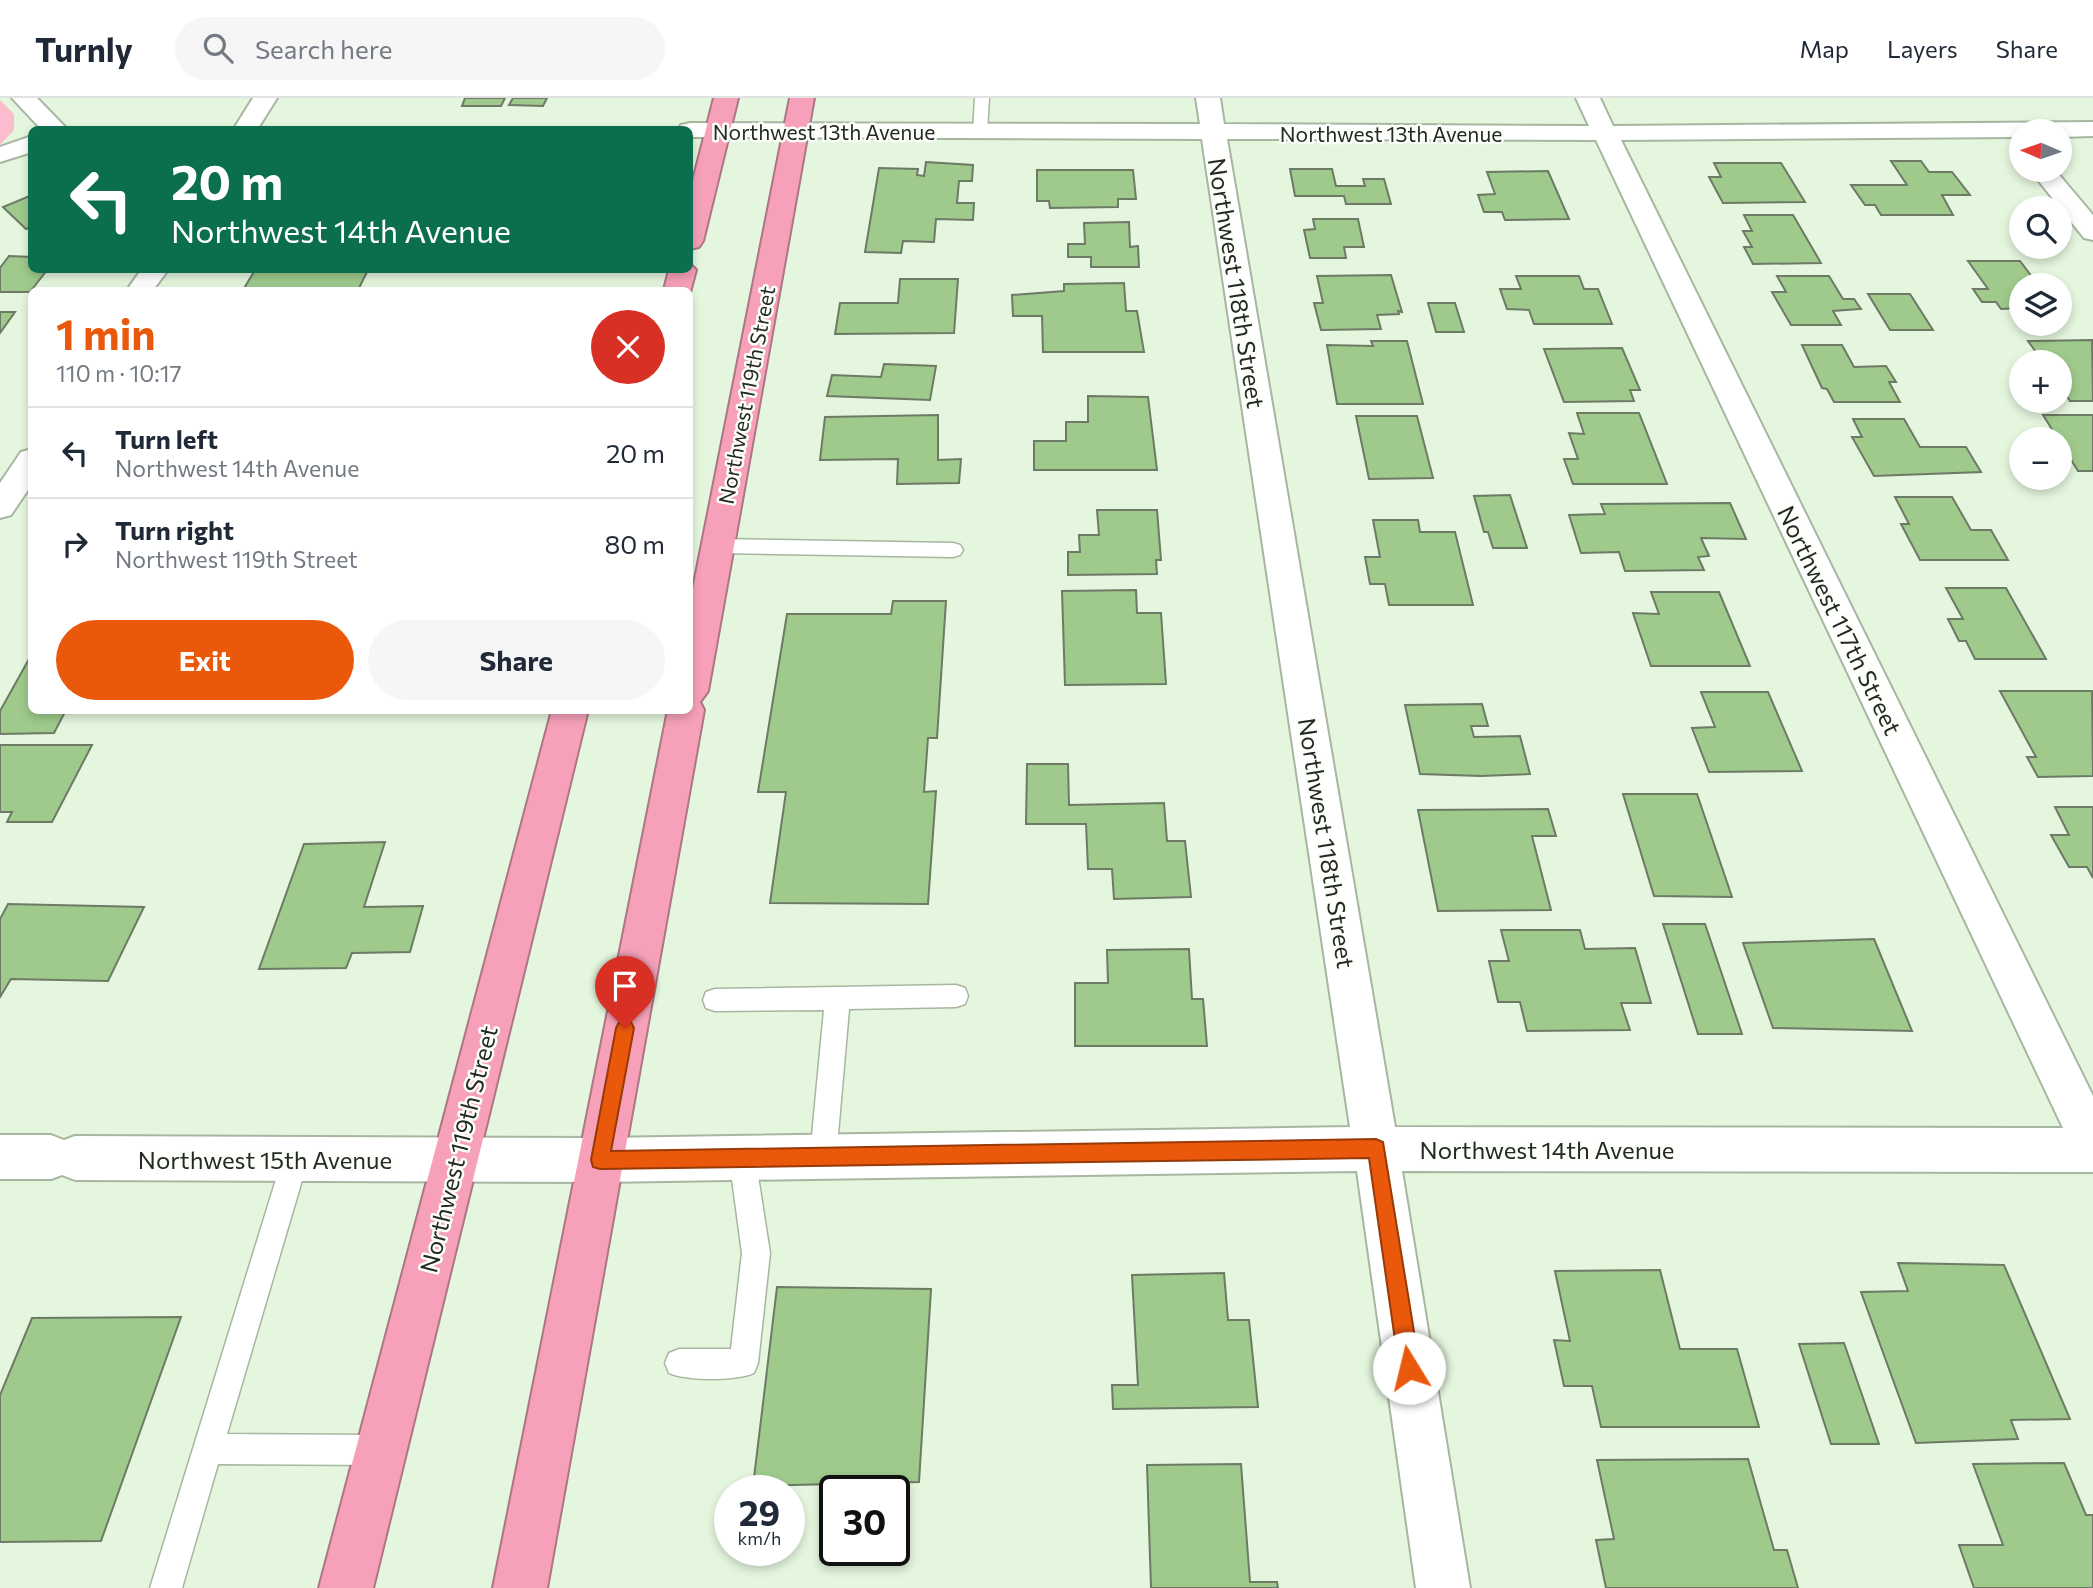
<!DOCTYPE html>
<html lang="en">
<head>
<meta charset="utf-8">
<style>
  body { margin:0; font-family:Commissioner,sans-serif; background:#f6f6f7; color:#1f2937; height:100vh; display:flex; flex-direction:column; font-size:26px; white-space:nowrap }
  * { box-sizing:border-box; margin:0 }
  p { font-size:23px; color:#747a83 }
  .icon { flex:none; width:38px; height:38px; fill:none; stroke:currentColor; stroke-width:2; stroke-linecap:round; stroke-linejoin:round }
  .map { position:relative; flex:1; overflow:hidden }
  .details { position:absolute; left:28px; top:189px; width:665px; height:427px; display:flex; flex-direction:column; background:#fff; border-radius:10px; box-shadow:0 4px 10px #0003 }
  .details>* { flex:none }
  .hud { position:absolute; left:28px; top:28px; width:665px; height:147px; border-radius:10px; box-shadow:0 4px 10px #0003; background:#0b6e4f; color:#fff; overflow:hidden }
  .needle { width:46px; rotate:272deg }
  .controls { position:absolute; left:2009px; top:21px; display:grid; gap:14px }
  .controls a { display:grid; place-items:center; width:63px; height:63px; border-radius:50%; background:#fff; box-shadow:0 4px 10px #0003; font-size:35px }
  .speed { position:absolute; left:714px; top:1377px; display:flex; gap:14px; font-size:35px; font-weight:700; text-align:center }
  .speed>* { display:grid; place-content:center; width:91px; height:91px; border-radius:50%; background:#fff; box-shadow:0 4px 10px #0003; line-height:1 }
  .speed small { font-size:18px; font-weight:400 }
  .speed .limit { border:4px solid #111; border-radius:10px; background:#fff; color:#111 }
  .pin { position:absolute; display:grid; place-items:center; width:60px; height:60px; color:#fff; margin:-72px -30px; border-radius:50% 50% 50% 0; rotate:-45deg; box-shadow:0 0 7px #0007 }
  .pin .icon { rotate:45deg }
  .me { position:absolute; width:77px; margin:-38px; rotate:351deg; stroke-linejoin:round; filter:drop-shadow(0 0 5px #0008) }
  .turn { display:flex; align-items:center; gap:24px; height:147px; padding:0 28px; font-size:32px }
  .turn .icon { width:91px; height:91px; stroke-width:2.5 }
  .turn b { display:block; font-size:49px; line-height:60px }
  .round { display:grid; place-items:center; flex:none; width:74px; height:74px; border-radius:37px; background:#f6f6f7 }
  .overview { display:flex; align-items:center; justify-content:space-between; height:119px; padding:0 28px }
  h1 { font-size:42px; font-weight:700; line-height:52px; color:#ea580c }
  .action { display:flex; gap:14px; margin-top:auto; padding:14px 28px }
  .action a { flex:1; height:80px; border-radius:42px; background:#ea580c; color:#fff; font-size:28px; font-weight:700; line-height:80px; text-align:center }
  .action a+a { background:#f6f6f7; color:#1f2937 }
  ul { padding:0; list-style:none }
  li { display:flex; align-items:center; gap:21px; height:91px; padding:0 28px; border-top:2px solid #e0e1e3 }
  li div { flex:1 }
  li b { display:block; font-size:26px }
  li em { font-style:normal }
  header { display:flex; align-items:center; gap:42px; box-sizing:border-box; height:98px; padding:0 35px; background:#fff; border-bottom:2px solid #e0e1e3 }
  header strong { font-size:33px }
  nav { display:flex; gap:38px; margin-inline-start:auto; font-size:24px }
  .search { width:490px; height:63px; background:#f6f6f7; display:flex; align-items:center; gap:18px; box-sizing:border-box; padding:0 24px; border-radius:38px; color:#747a83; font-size:26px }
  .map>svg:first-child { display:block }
  .green { fill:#fbbdce }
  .building { fill:#9fca8c; stroke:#6c7a66; stroke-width:2 }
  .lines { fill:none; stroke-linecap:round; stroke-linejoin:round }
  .lane-casing { stroke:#a7b6a0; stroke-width:3 }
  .street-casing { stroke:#a7b6a0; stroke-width:4 }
  .highway-casing { stroke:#ac7684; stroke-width:4 }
  .lane { fill:#fff; fill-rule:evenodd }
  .street { fill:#fff; fill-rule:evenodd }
  .highway { fill:#f6a0b9; fill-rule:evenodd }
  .route { fill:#ea580c; stroke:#983908; stroke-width:2 }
  .labels { text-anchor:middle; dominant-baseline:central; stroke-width:5; stroke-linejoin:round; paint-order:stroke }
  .far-street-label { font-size:21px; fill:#242921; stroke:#fbfef9 }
  .street-label { font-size:24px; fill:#242921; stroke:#fbfef9 }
</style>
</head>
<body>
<header>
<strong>Turnly</strong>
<div class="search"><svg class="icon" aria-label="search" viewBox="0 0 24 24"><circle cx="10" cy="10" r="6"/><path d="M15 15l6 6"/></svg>Search here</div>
<nav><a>Map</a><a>Layers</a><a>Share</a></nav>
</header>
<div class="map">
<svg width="2093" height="1490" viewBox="0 0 2093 1490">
  <rect width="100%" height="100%" fill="#e5f6de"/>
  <polygon class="green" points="0,2 14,16 14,32 0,47"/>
  <g class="building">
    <polygon points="465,0 505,0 501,8 462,8"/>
    <polygon points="513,0 547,0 543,8 509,7"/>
    <polygon points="1891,63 1921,63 1929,74 1952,74 1970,97 1942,97 1953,117 1881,117 1875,107 1865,107 1851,87 1907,87"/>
    <polygon points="926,64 973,67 972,83 959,83 957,105 974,105 973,122 936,121 934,144 903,143 901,155 865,154 879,70 918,71 917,77 924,78"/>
    <polygon points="1714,65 1781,65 1805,104 1723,105 1709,79 1721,79"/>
    <polygon points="1290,71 1332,71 1336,88 1365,88 1363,81 1384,81 1391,106 1346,106 1344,98 1295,98"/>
    <polygon points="1037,72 1133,72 1136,101 1118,101 1118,109 1050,110 1049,103 1037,103"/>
    <polygon points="1548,73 1569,121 1505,122 1502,114 1484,114 1478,97 1495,96 1487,74"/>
    <polygon points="32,97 32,129 26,131 3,109"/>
    <polygon points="1744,117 1793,117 1821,165 1753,166 1744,149 1752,149 1743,133 1752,133"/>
    <polygon points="1313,121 1358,121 1364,149 1344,149 1346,160 1310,160 1304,132 1315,131"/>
    <polygon points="1129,124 1130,149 1138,148 1139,169 1091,169 1091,159 1068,159 1068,146 1085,146 1084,125"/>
    <polygon points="9,158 32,159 32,172 47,172 30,194 0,194 0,170"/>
    <polygon points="1968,163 2020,163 2033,180 2047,180 2052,187 2021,187 2021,210 2001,211 1996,204 1982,204 1973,191 1988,191"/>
    <polygon points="255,172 368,172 358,192 243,192"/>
    <polygon points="1391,177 1402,214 1398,213 1399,216 1377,217 1381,231 1321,232 1314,205 1323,205 1317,178"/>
    <polygon points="1516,178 1579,178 1584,191 1598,191 1612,226 1534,226 1529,212 1507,211 1500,191 1521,191"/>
    <polygon points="1777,178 1829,178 1843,201 1854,201 1861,211 1833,213 1841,227 1791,227 1772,194 1786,194"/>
    <polygon points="900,181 958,181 954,235 835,236 840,205 898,205"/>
    <polygon points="1124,185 1126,213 1137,213 1144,254 1043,254 1042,218 1013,218 1012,197 1064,193 1064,186"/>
    <polygon points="1868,196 1910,196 1933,232 1890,232"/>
    <polygon points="1428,205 1455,205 1464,234 1436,234"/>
    <polygon points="0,214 15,214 0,235"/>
    <polygon points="2092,242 2093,303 2070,303 2060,288 2060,264 2043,264 2028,243"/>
    <polygon points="1371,243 1407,243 1423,306 1337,306 1327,247 1373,248"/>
    <polygon points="1802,247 1842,247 1854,269 1886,268 1896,284 1889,284 1900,304 1834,304 1827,291 1822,290"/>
    <polygon points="1622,250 1640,292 1630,292 1634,303 1564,304 1544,251"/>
    <polygon points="884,266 936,268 930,302 827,298 832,277 881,279"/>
    <polygon points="1088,298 1148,299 1157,372 1034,372 1034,343 1066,343 1066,324 1088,324"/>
    <polygon points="1577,315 1639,315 1667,386 1573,386 1564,361 1578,361 1569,335 1584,336"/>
    <polygon points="938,317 938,362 961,361 959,385 897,386 898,361 820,362 825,319"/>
    <polygon points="2043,317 2093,317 2093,373 2078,373"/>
    <polygon points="1356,318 1417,318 1433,380 1369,381"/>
    <polygon points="1853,321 1904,321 1920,349 1966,349 1981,374 1874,378 1852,339 1862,339"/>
    <polygon points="1510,397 1527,450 1493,450 1488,434 1484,434 1474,398"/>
    <polygon points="1895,399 1952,399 1971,432 1991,432 2008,462 1920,462 1901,426 1909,426"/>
    <polygon points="1730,405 1746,441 1701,440 1709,458 1698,459 1704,472 1625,473 1619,454 1581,455 1569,417 1605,416 1601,406"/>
    <polygon points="1097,412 1157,412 1161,462 1156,462 1157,476 1068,477 1068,454 1080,454 1079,437 1099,437"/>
    <polygon points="1373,422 1418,422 1420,434 1455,434 1473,507 1389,507 1385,486 1370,486 1365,459 1380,459"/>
    <polygon points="1946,490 2006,490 2046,561 1975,561 1966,543 1959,543 1948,521 1963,521"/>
    <polygon points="1136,492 1137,515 1161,515 1166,586 1065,587 1062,493"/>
    <polygon points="1651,494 1719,494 1750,568 1651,568 1633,515 1659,516"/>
    <polygon points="893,503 946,503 937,640 928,640 924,694 936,693 928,806 770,805 786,694 758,694 787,516 891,516"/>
    <polygon points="29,561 32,561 32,612 66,612 54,635 0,636 0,613"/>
    <polygon points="2000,593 2092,593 2093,678 2038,679 2027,659 2036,659"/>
    <polygon points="1701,594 1768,594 1802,673 1709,674 1692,630 1715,629"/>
    <polygon points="1482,606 1488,628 1471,628 1474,639 1520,638 1530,676 1481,678 1420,676 1405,607"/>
    <polygon points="0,647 92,647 52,724 7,724 12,714 0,714"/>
    <polygon points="1027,666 1068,666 1069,707 1164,705 1167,743 1185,743 1191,799 1114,801 1112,771 1088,771 1086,726 1026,726"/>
    <polygon points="1623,696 1697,696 1732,799 1654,798"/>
    <polygon points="2055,709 2093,709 2093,780 2087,769 2069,769 2051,737 2069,737"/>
    <polygon points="1548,711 1556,738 1532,738 1551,812 1438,813 1418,712"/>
    <polygon points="385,744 364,809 423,808 410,854 352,855 346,870 259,871 304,746"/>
    <polygon points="8,806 144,809 108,883 11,881 0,899 0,821"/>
    <polygon points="1663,826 1705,826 1742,936 1698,936"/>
    <polygon points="1501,832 1580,832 1585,851 1635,850 1651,905 1621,905 1630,932 1527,933 1520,904 1498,904 1489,863 1509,863"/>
    <polygon points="1874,841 1912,933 1773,930 1743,845"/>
    <polygon points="1189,851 1192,901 1203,901 1207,948 1075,948 1075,885 1108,885 1107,852"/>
    <polygon points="1898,1165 2004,1167 2070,1321 2011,1322 2018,1341 1916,1345 1861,1194 1908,1193"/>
    <polygon points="1660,1172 1680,1251 1737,1251 1759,1329 1601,1329 1592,1288 1564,1288 1554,1242 1570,1243 1555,1173"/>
    <polygon points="1224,1175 1228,1222 1249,1222 1258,1309 1113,1311 1112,1287 1138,1287 1132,1177"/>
    <polygon points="777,1189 931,1191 919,1384 753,1388"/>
    <polygon points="181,1219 101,1443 0,1444 0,1297 32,1220"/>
    <polygon points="1844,1245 1879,1346 1831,1346 1799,1246"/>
    <polygon points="1748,1361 1774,1452 1787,1452 1798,1490 1606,1490 1596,1442 1614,1441 1597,1362"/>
    <polygon points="2064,1365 2086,1417 2093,1417 2093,1490 1974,1490 1959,1447 2003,1447 1973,1366"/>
    <polygon points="1241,1366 1250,1484 1277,1484 1278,1490 1151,1490 1147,1367"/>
  </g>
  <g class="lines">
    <defs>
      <g id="lane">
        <polygon points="975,0 989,0 987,34 980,38 973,34"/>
        <polygon points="717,441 953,445 960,447 963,452 960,457 953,459 717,455 710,453 707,448 710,443"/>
        <polygon points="956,887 965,890 968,898 965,906 956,909 849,911 836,1059 832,1068 823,1072 814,1068 810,1059 824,912 715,913 706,910 703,902 706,894 715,891"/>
        <path d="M742 1046 751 1050 755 1059 770 1155 758 1265 754 1275C736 1283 687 1283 669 1275L665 1265 669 1255 679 1251H731L742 1155 729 1059 733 1050Z"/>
        <polygon points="295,1049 304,1053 308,1062 227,1336 382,1337 393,1341 397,1352 393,1363 382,1367 218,1366 182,1490 150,1490 282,1062 286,1053"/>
      </g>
      <g id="street">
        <polygon points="12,0 37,0 68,32 42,32"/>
        <polygon points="253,0 277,0 257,32 233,32"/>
        <path d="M1196 0H1220L1224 26 1589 28 1576 0H1600L1613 28 2093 24V38L2060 39V33H2021V39L1621 42 2093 998V1074L1402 1073 1470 1490H1416L1357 1073 600 1084 75 1082 62 1077 51 1081H0V1037H51L64 1042 75 1038 600 1040 1350 1029 1202 41 690 39V32H678L681 27 690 25 1200 26ZM1227 41 1596 42 2063 1030 1395 1029Z"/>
        <polygon points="32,38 32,54 0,64 0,49"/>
        <polygon points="2030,72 2055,72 2093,117 2093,142 2084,140"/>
        <polygon points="141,172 168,172 153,192 127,192"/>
        <polygon points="32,351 32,386 11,417 0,420 0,385 21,354"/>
      </g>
      <g id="highway">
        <polygon points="714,0 738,0 703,143 699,149 690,151 690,94"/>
        <polygon points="790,0 814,0 708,593 700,604 704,612 547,1490 493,1490 668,612 690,612 690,506"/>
        <polygon points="690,166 696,172 690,194 664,192 669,172 690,172"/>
        <polygon points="552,612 588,612 373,1490 319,1490"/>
      </g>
    </defs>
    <use href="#lane" class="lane-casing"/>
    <use href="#street" class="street-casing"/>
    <use href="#highway" class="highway-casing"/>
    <use href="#lane" class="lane"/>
    <use href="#street" class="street"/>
    <use href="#highway" class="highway"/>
  </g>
  <polygon class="route" points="625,922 631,924 634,930 611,1053 1376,1041 1383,1044 1420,1270 1417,1277 1409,1280 1402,1277 1399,1270 1369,1060 600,1071 593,1069 591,1062 616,930 619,924"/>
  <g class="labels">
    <g class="far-street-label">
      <text x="824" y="33">Northwest 13th Avenue</text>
      <text x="1391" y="35">Northwest 13th Avenue</text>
      <text transform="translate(746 297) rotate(-79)">Northwest 119th Street</text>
    </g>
    <g class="street-label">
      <text transform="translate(1237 185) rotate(81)">Northwest 118th Street</text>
      <text transform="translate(1840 522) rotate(64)">Northwest 117th Street</text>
      <text transform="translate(1327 745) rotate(81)">Northwest 118th Street</text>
      <text transform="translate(458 1051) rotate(-76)">Northwest 119th Street</text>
      <text x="1547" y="1051">Northwest 14th Avenue</text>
      <text x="265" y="1061">Northwest 15th Avenue</text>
    </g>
  </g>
</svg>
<div class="controls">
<a><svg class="needle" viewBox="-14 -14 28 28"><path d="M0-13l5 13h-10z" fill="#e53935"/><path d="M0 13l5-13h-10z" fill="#747a83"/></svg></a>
<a><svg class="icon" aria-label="search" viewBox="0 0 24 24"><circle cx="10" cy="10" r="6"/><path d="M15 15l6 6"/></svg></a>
<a><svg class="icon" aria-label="layers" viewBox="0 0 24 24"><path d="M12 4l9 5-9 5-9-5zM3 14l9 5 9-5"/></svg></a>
<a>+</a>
<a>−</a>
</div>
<div class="speed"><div>29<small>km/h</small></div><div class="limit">30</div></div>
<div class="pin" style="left:625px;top:930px;background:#d93025"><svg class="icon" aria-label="arrive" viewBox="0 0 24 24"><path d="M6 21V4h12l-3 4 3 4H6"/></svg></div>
<svg class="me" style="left:1409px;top:1270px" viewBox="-20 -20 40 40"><circle r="19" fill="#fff"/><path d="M0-13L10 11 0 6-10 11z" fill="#ea580c"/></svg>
<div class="hud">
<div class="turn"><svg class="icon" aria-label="left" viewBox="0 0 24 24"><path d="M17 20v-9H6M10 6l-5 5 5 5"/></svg><div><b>20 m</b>Northwest 14th Avenue</div></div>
</div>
<section class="details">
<div class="overview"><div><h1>1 min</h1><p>110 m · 10:17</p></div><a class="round" style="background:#d93025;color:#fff"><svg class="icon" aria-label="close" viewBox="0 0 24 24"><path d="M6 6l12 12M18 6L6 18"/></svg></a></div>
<ul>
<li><svg class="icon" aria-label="left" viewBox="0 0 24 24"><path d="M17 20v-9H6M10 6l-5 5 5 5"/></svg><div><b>Turn left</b><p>Northwest 14th Avenue</p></div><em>20 m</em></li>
<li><svg class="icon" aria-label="right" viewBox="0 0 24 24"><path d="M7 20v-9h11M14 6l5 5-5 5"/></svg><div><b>Turn right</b><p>Northwest 119th Street</p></div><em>80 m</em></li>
</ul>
<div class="action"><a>Exit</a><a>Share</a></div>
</section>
</div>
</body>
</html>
